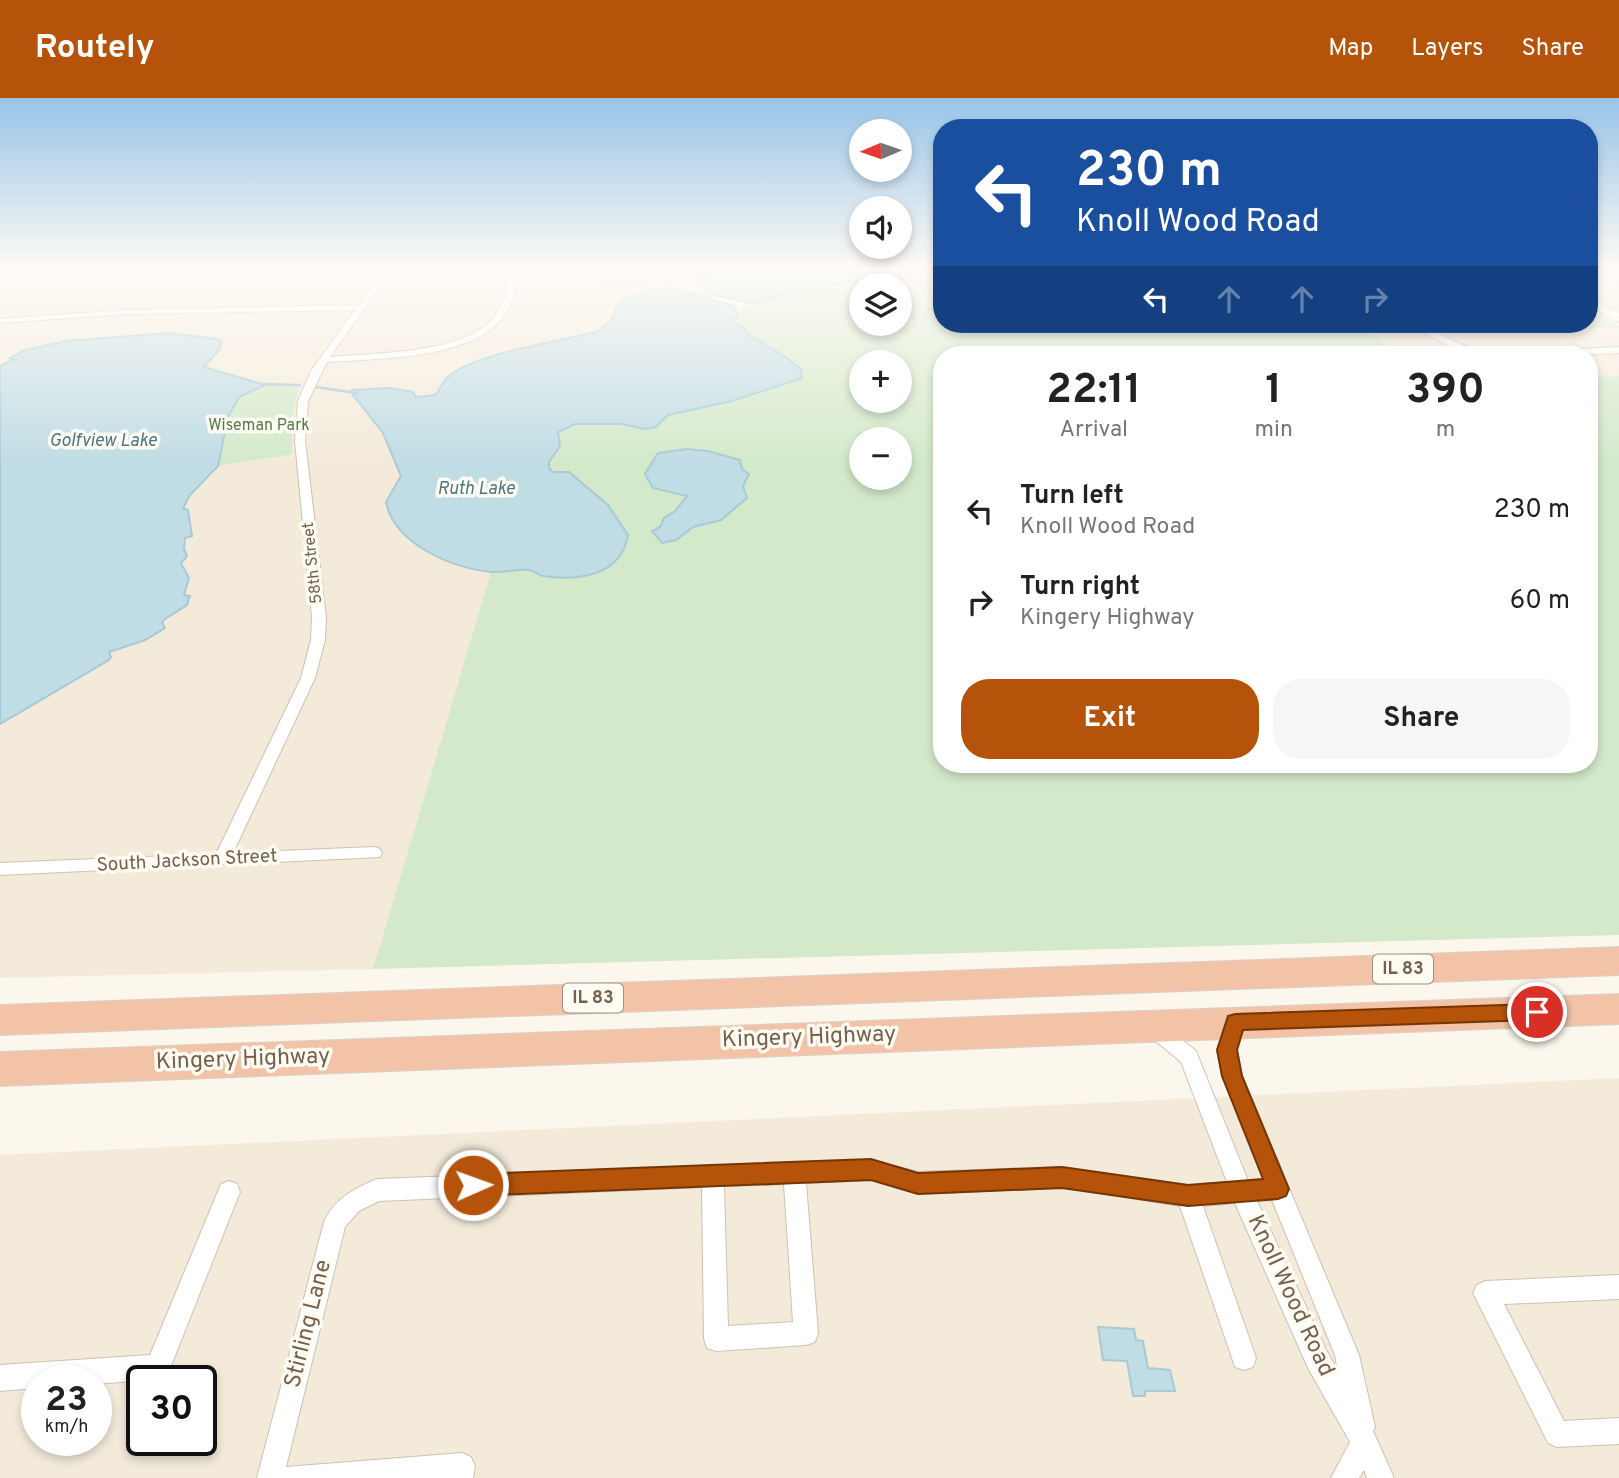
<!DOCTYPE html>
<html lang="en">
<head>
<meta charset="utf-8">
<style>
  body { margin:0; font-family:Overpass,sans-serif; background:#f6f6f6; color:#222; height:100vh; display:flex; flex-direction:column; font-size:26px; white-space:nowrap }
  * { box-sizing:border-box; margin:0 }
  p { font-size:23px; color:#767676 }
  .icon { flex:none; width:38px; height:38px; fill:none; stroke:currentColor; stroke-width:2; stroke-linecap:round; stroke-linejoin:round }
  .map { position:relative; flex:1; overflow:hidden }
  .panel { position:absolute; left:933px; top:248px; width:665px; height:427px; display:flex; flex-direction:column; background:#fff; border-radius:28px; box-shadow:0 4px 10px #0003 }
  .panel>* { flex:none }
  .guide { position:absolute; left:933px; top:21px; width:665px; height:214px; border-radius:28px; box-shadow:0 4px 10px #0003; background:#1a4fa0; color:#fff; overflow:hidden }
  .needle { width:46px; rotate:268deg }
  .fabs { position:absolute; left:849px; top:21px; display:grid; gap:14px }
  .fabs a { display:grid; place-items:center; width:63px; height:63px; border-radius:50%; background:#fff; box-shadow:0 4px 10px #0003; font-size:35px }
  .speed { position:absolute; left:21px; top:1267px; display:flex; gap:14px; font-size:35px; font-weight:700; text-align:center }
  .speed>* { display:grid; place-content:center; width:91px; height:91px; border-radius:50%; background:#fff; box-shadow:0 4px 10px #0003; line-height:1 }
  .speed small { font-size:18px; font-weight:400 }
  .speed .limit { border:4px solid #111; border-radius:10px; background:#fff; color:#111 }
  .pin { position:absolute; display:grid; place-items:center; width:60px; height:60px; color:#fff; margin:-30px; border:4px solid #fff; border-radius:50%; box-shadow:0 2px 7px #0007 }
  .me { position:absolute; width:77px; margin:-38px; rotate:88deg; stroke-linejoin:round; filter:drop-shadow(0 0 5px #0008) }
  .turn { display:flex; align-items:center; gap:24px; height:147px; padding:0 28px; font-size:32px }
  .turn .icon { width:91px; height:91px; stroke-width:2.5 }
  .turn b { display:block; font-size:49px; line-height:60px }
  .lanes { display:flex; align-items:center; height:66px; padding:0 28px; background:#0003; justify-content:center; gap:35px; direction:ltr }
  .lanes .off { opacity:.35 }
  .eta { display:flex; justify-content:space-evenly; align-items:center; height:119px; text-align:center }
  .eta b { font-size:42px; font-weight:700; line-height:49px }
  .cta { display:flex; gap:14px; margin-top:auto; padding:14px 28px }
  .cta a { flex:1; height:80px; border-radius:28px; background:#b45309; color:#fff; font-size:28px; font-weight:700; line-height:80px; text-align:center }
  .cta a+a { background:#f6f6f6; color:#222 }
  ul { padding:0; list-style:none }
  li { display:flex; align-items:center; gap:21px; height:91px; padding:0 28px }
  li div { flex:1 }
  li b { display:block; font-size:26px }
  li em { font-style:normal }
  header { display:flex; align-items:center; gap:42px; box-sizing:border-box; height:98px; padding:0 35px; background:#b45309; color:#fff }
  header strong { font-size:33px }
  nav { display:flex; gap:38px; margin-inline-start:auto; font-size:24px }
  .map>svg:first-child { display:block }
  .residential { fill:#f3eada; fill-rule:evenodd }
  .green { fill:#d3e9ca; fill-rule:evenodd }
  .water { fill:#c0dce5; stroke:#a7cad6; stroke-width:2 }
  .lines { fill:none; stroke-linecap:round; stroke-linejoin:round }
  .stream { stroke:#a7cad6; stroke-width:2.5 }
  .street-casing { stroke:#cec1b1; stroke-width:2 }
  .secondary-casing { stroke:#d0c2af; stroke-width:2 }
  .highway-casing { stroke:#d9d3ce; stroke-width:2 }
  .street { fill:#fff; fill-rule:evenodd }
  .secondary { fill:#fff; fill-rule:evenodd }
  .highway { fill:#f2c3a7; fill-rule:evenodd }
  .route { fill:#b45309; stroke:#753606; stroke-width:2 }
  .labels { text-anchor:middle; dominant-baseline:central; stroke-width:7; stroke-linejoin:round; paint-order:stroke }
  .far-park-label { font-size:16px; fill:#517b47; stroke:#fefbf2 }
  .far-street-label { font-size:16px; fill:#76614f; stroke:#fefbf2 }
  .far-water-label { font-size:18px; font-style:italic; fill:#4a7788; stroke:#fefbf2 }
  .shield { fill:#fefbf2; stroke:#9f8f80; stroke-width:2 }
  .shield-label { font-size:18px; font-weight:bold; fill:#76614f }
  .street-label { font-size:19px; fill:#76614f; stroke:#fefbf2 }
  .near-street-label { font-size:23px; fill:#76614f; stroke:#fefbf2 }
</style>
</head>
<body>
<header>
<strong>Routely</strong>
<nav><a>Map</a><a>Layers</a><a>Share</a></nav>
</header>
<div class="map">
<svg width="1619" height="1380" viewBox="0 0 1619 1380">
  <rect width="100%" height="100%" fill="#fcf7ec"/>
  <g class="residential">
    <polygon points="0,174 708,174 678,191 620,202 611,223 598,232 500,256 457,273 446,280 435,297 416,299 403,291 359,290 353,298 383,335 401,378 386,404 438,460 491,474 373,871 0,880"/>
    <polygon points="1589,174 1619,174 1619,216 1589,199"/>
    <polygon points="1361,226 1481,226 1494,235 1619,229 1619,278 1589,279 1589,257 1398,257"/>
    <path d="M1619 980V1380H0V1057ZM37 1283H96V1342H37ZM142 1283H201V1342H142Z"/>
  </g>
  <g class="green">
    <path d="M921 174H941L942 226H1361L1398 257H942V667H1589V279L1619 278V837L373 871 491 474 531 472 628 437 608 406 570 374H553L549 370 550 364 560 348 558 334 575 326H622L646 331 656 329 668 317 732 303 802 280 801 271C787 258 771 250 755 240 745 235 747 229 734 224L733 220 749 205 763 204 798 191 881 182 897 176ZM861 187H900V226H861ZM861 264H900V303H861ZM861 341H900V380H861Z"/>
    <polygon points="645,177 642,190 597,191 600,178"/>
    <polygon points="1589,208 1619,229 1493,235 1481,226 1589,226"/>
    <polygon points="265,287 299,288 292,320 292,356 218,368 228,319 239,299"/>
  </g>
  <g class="water">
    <polygon points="711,174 921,174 897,176 881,182 798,191 763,204 749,205 703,195 705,191 693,180"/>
    <path d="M673 190 734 208 737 216 734 224C748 230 745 235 754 240 771 250 786 258 801 271L802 280 732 303 668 317 656 329 645 331 622 326H575L558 334 560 348 549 364V370L553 374H569L608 407 628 437C621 478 579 483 543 478 538 477 534 473 529 472 516 471 503 475 491 474 452 470 394 446 386 404L401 378 383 335 353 297 352 292 389 290 413 294 416 299 435 297C441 292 441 285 447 280 473 255 560 244 598 233L611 223 620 202 653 192Z"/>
    <polygon points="169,235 216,241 222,244 218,253 204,269 265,287 239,299 228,319 218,368 190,397 183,410 188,412 192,438 185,440 184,451 187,458 181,465 189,480 184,497 190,498 187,507 165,521 162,524 165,530 145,542 109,554 111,559 109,562 0,626 0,268 15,261 10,260 25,252 66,243"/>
    <polygon points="687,351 708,353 740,362 742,371 749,376 743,388 747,400 721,422 693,429 676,442 662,445 652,433 660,429 664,420 675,413 687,398 653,390 645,376 658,355"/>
    <polygon points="1098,1229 1134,1231 1136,1242 1143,1243 1148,1270 1170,1272 1175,1293 1145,1293 1145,1298 1133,1298 1127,1263 1103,1262"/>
  </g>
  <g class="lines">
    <g class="stream">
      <polyline points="261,286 300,287"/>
      <polyline points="315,289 357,295"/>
    </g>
    <defs>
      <g id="street">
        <polygon points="57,174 104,174 100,176 0,181 0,177"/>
        <path d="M382 174H390L330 259C374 255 465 256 494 219 504 206 508 189 512 174H520C516 191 511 211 499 224 464 261 375 261 327 264L308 303 305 343 326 519 325 542 315 580 233 755 374 749 380 751 382 755 380 759 0 777V765L216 756 301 580 311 542 312 519 295 343 298 303 311 273 355 212 127 216 0 225V221L127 212 359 207Z"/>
        <path d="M1414 226C1429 225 1452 246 1473 250 1521 258 1571 251 1619 249V255C1557 257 1462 272 1414 226Z"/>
        <path d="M1235 916 1242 918 1245 924 1237 952 1242 978 1359 1257 1375 1329 1373 1333 1394 1380H1367L1364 1372 1359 1380H1331L1350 1344 1308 1270 1235 1105 1203 1108 1256 1260 1253 1269 1244 1272 1235 1269 1232 1260 1180 1108 1062 1089 918 1096 871 1082 806 1085 818 1235 815 1244 806 1247 716 1253 707 1250 704 1241 702 1089 379 1103 359 1113 345 1129 286 1369 462 1355 471 1359 475 1368 473 1380H257L324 1124C334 1101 355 1090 377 1081L871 1062 918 1074 1062 1069 1188 1087 1227 1084 1181 964 1157 944 1145 941 1142 935 1145 929 1152 927 1169 931 1196 953 1248 1083 1264 1081 1222 978 1217 952 1228 918ZM784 1086 793 1224 728 1228 724 1088ZM1272 1102 1335 1257 1338 1273 1326 1252 1257 1103Z"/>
        <polygon points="229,1083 237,1086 240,1094 167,1278 158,1281 96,1286 96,1283 37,1283 37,1290 0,1293 0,1267 150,1257 221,1086"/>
        <polygon points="1619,1177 1619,1201 1504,1206 1564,1323 1619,1320 1619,1346 1557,1349 1548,1345 1473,1195 1477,1187 1485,1183"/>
      </g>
      <polygon id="secondary" points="1589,200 1619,215 1619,224 1589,208"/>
      <g id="highway">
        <polygon points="1619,849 1619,877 0,937 0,907"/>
        <polygon points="1619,896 1619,926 0,988 0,954"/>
      </g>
    </defs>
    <use href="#street" class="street-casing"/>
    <use href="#secondary" class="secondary-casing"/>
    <use href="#highway" class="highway-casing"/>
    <use href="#street" class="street"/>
    <use href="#secondary" class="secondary"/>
    <use href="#highway" class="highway"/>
  </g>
  <linearGradient id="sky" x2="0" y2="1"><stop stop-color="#98c4e7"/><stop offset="0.47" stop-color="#fefbf6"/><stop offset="1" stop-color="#fefbf6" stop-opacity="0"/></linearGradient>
  <rect width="1619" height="367" fill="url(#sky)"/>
  <polygon class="route" points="1537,906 1544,908 1547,914 1544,920 1537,922 1243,932 1237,952 1242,978 1289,1091 1286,1098 1278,1101 1188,1108 1062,1090 918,1096 871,1082 473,1098 465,1094 462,1087 465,1079 473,1076 871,1061 918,1075 1062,1069 1188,1087 1263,1081 1222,978 1217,952 1228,918 1235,916"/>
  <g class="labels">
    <g class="far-park-label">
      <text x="259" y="328">Wiseman Park</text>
    </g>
    <g class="far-street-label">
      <text transform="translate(313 465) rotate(-96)">58th Street</text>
    </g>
    <g class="far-water-label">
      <text x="103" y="343">Golfview Lake</text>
      <text x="476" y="391">Ruth Lake</text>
    </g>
    <g class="shield">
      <rect x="1373" y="856.5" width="60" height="29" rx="5"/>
      <rect x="563" y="885.5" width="60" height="29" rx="5"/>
    </g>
    <g class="shield-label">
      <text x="1403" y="871">IL 83</text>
      <text x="593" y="900">IL 83</text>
    </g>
    <g class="street-label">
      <text transform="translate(187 763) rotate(-3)">South Jackson Street</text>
    </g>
    <g class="near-street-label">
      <text transform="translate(809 940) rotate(-2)">Kingery Highway</text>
      <text transform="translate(243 962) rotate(-2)">Kingery Highway</text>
      <text transform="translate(1290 1198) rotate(65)">Knoll Wood Road</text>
      <text transform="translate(309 1226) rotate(-76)">Stirling Lane</text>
    </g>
  </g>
</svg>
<div class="fabs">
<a><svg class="needle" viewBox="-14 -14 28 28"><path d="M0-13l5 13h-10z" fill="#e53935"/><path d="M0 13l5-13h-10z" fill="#767676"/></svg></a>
<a><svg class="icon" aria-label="sound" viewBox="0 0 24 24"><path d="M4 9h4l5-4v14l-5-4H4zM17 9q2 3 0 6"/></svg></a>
<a><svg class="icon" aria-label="layers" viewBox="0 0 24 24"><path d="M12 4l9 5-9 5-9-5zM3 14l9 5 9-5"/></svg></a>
<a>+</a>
<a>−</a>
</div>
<div class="speed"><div>23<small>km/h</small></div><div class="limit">30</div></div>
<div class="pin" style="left:1537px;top:914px;background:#d93025"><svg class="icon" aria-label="arrive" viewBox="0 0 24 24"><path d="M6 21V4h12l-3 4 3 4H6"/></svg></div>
<svg class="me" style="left:473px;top:1087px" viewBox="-20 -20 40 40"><circle r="17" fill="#b45309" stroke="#fff" stroke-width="3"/><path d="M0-11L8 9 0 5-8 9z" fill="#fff"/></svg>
<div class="guide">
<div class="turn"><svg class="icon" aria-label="left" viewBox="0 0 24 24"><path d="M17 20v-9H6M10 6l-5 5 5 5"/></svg><div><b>230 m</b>Knoll Wood Road</div></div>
<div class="lanes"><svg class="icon" aria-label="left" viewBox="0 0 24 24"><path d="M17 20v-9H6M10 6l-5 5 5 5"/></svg><svg class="icon off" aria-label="ahead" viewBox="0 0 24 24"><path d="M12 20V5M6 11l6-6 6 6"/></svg><svg class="icon off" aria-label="ahead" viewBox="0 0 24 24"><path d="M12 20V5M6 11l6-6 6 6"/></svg><svg class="icon off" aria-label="right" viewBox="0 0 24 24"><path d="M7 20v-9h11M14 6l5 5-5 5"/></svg></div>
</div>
<section class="panel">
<div class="eta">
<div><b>22:11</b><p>Arrival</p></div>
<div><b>1</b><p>min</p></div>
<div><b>390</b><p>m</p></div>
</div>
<ul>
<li><svg class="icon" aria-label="left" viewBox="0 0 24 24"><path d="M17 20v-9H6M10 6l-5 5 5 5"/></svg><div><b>Turn left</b><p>Knoll Wood Road</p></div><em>230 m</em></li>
<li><svg class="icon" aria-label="right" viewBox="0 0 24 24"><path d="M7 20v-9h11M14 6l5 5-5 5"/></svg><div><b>Turn right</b><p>Kingery Highway</p></div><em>60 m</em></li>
</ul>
<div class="cta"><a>Exit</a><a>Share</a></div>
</section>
</div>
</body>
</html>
